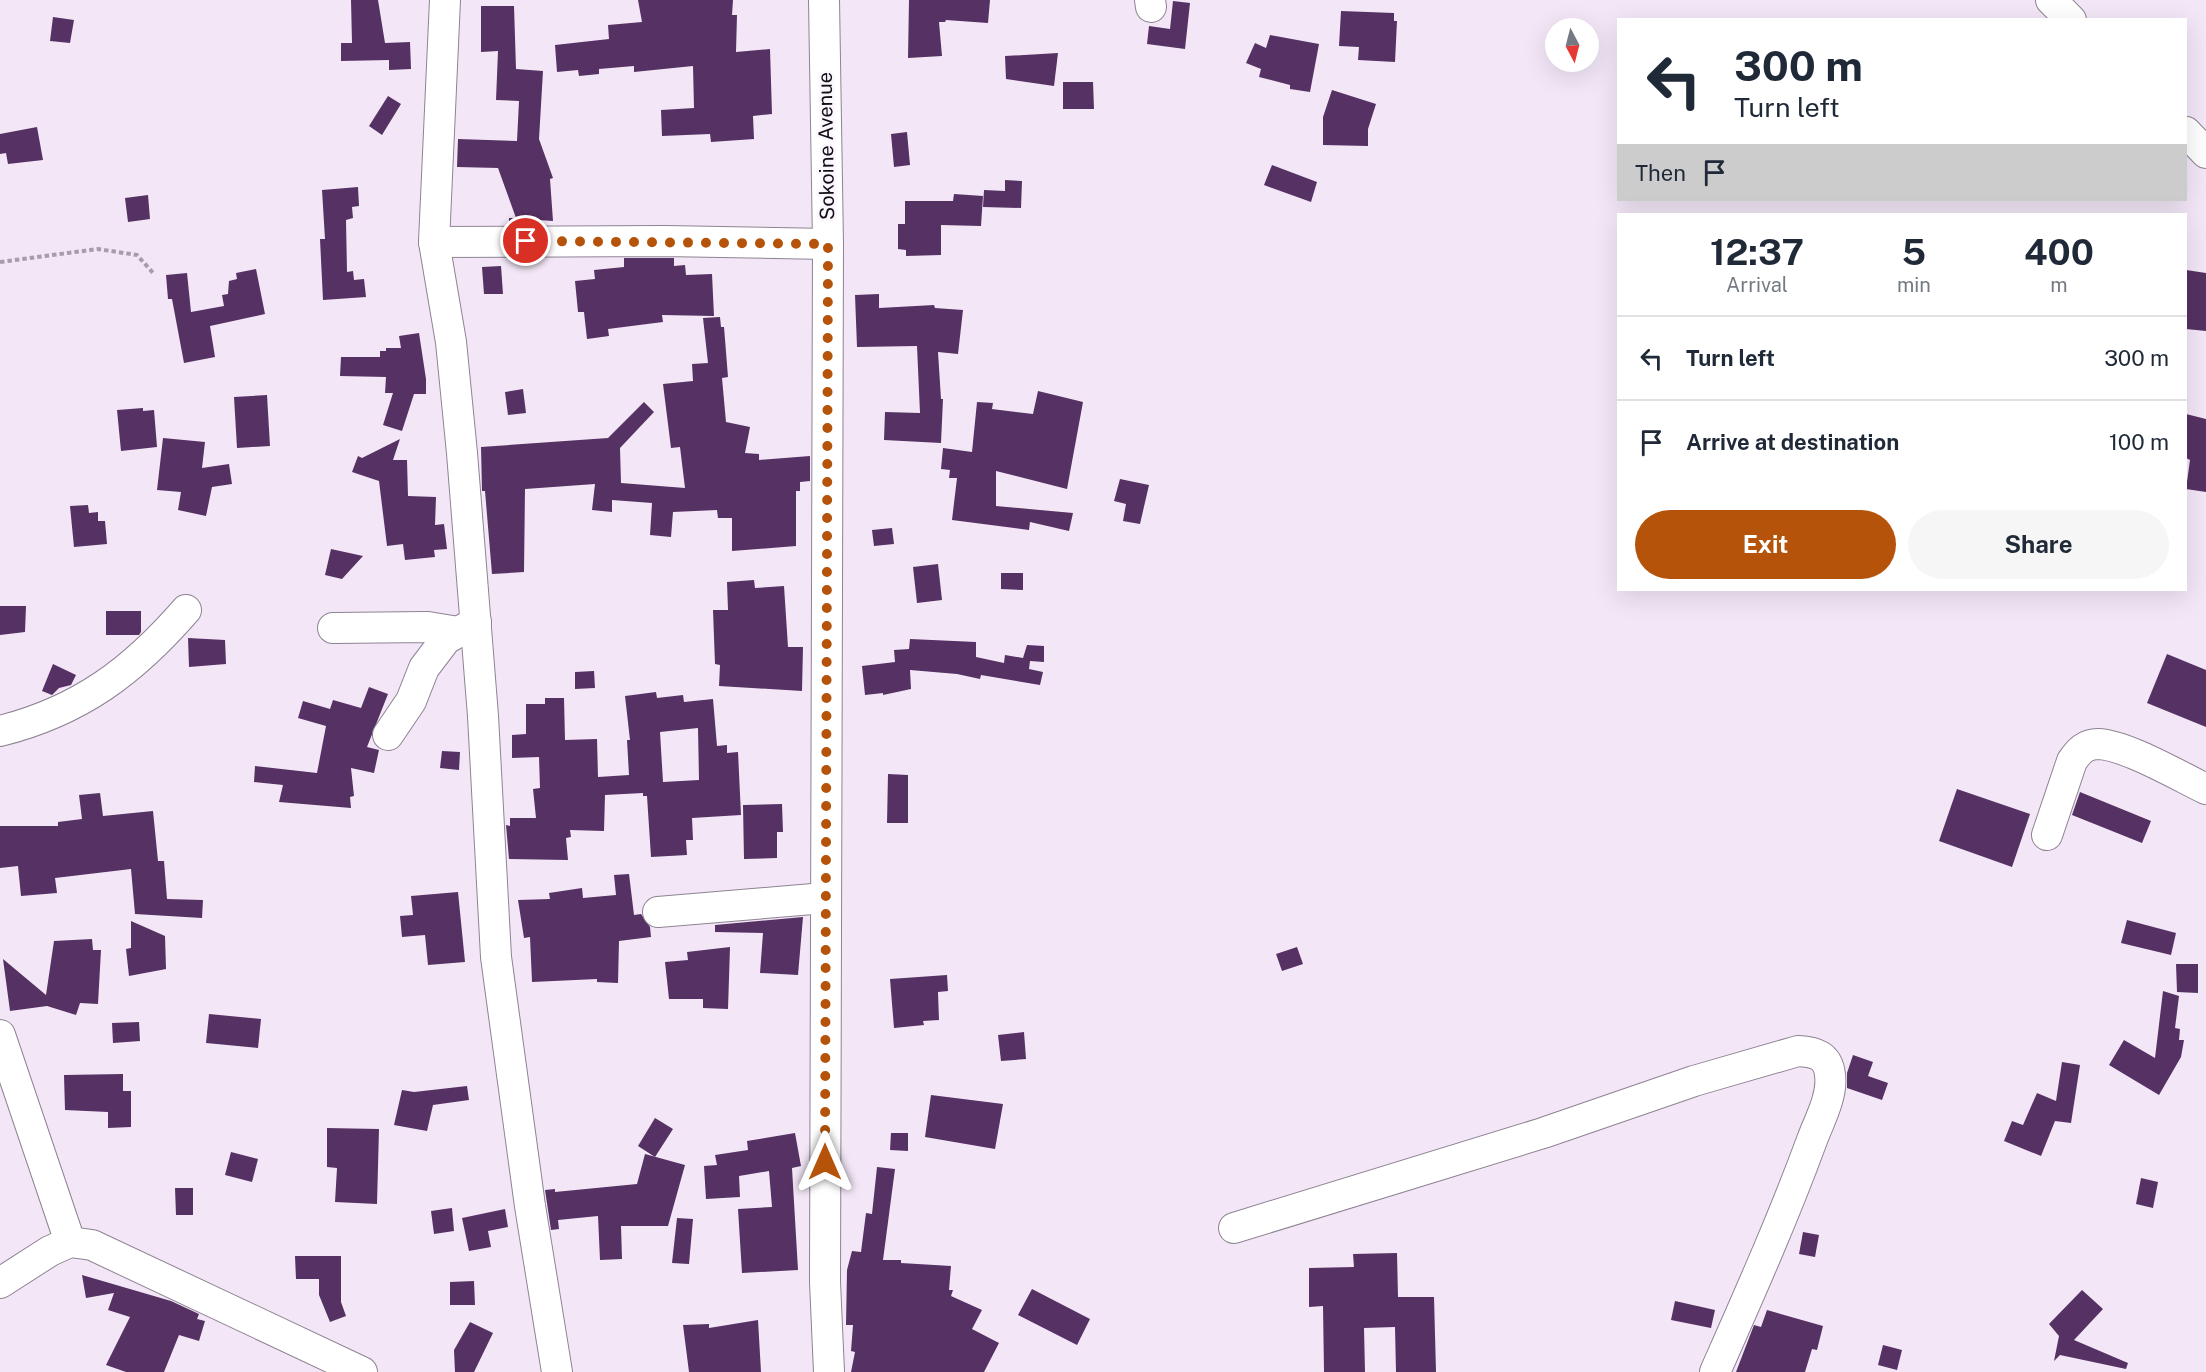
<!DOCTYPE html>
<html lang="en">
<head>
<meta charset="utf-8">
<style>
  body { margin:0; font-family:"Public Sans",sans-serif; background:#f6f6f7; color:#1f2937; height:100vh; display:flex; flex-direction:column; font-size:22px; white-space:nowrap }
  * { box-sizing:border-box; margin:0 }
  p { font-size:20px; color:#747a83 }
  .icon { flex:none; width:33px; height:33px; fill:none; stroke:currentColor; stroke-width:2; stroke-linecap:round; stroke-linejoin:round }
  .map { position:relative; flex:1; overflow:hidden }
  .panel { position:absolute; left:1617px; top:213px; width:570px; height:378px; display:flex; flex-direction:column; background:#fff; border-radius:0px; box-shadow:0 6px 24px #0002 }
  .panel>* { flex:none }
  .hud { position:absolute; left:1617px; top:18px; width:570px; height:183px; border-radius:0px; box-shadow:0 6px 24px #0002; background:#fff; color:#1f2937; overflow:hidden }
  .needle { width:39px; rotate:173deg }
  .fabs { position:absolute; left:1545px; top:18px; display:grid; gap:12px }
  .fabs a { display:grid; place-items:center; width:54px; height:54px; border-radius:50%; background:#fff; box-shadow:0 6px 24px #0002; font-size:30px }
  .pin { position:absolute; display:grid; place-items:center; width:51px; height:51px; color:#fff; margin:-26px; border:3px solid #fff; border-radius:50%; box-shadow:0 2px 6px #0007 }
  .me { position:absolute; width:66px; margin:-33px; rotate:0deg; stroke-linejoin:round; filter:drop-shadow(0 0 4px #0008) }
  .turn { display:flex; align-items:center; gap:21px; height:126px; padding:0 18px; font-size:27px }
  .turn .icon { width:78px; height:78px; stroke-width:2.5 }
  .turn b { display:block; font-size:42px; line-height:51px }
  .then { display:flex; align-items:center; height:57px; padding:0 18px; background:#0003; gap:12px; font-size:22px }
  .eta { display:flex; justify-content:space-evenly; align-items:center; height:102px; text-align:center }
  .eta b { font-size:36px; font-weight:700; line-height:42px }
  .action { display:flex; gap:12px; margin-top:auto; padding:12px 18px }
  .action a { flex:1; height:69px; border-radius:36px; background:#b45309; color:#fff; font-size:24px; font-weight:700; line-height:69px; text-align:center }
  .action a+a { background:#f6f6f7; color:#1f2937 }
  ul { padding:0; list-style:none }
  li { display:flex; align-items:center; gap:18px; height:84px; padding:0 18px; border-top:2px solid #e0e1e3 }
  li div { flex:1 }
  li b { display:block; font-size:22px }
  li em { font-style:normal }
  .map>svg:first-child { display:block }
  .building { fill:#563163; fill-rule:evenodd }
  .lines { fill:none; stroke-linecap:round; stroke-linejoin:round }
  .minor-casing { stroke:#8e8392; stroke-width:32 }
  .path { stroke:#a69daa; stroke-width:4; stroke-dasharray:4.5 3; stroke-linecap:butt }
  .minor { stroke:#fff; stroke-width:30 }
  .route { stroke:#b45309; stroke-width:10; stroke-dasharray:0 18 }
  .labels { text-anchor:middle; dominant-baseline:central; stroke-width:6; stroke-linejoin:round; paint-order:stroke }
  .street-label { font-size:20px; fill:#120f14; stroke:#fcf7fe }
</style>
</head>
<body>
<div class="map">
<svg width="2206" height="1372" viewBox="0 0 2206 1372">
  <rect width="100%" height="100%" fill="#f3e7f7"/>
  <g class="building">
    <polygon points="351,0 378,0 385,43 410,42 411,69 389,70 389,60 341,61 341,43 352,43"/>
    <polygon points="638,0 733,0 732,15 737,15 736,52 770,49 772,114 753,116 754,139 711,142 710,134 662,136 661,110 694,108 693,66 634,72 634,66 599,69 599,74 579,76 578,70 557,72 555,45 609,39 608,25 642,22"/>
    <polygon points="909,0 990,0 988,23 946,20 945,22 939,22 942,56 908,58"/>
    <polygon points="1173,1 1190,3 1185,49 1147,44 1149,26 1170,29"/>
    <polygon points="481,6 514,6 516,69 543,71 539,139 553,178 550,179 553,221 538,220 539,224 509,224 509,218 516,218 498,168 457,167 458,139 517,141 519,101 496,100 498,51 481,52"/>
    <polygon points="1341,11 1394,13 1394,21 1397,21 1395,62 1358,60 1359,47 1339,46"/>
    <polygon points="53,17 74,20 70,43 50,41"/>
    <polygon points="1270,35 1319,44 1310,92 1290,89 1290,85 1259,77 1261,69 1246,63 1255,43 1266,48"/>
    <polygon points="1058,53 1054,86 1006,79 1005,56"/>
    <polygon points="1063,82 1093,82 1094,109 1063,109"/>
    <polygon points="1332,90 1376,104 1368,129 1368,146 1323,145 1323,117"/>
    <polygon points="388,96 401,104 382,135 369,126"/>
    <polygon points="37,127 43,160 8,164 6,153 0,154 0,134"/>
    <polygon points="907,132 910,165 894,167 891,134"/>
    <polygon points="1272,165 1317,182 1311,202 1264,185"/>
    <polygon points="1005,180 1022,181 1021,208 983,207 984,190 1005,191"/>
    <polygon points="358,187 359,206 352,207 353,218 346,220 347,272 353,271 354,280 364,279 366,297 323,300 320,239 325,239 322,190"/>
    <polygon points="954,194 983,196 981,226 941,225 941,255 906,256 906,250 898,249 898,224 905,224 905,201 953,201"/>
    <polygon points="148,195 150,219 128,222 125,198"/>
    <polygon points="624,258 674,258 674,266 685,265 686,275 712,274 714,316 662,315 663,322 608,329 609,336 587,339 584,312 578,312 575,281 595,279 594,270 624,267"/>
    <polygon points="501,266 503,294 484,294 482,267"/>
    <polygon points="256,269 265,314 210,326 215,357 184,363 172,299 168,299 166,275 187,273 191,312 224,306 222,295 228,294 229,281 237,279 236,273"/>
    <polygon points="2186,270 2206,273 2206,331 2186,329"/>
    <polygon points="879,294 879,308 934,305 935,308 963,310 958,354 938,352 941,399 943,399 941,443 884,440 885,412 920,413 917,346 857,347 855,295"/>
    <polygon points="720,317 721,327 724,327 728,377 722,378 726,422 750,427 745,453 759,454 759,460 810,456 810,481 800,482 800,491 796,491 796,546 732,551 732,518 718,518 717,510 673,512 671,537 650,535 652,503 612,500 612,512 592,510 595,484 525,489 524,572 492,574 485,491 482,491 481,447 608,438 644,402 654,412 620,448 621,483 685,488 680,447 671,448 663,384 693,381 692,364 708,363 703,318"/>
    <polygon points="419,333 426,379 426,394 414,394 402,431 383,425 393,393 385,393 386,377 340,376 341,357 380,357 380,351 386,351 386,348 401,348 399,336"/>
    <polygon points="523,389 526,413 508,415 505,392"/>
    <polygon points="1038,391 1083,402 1067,489 996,471 996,506 1073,513 1069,531 1030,522 1029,530 952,520 957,478 949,478 950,470 941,469 943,448 972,452 977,402 993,403 992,409 1033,414"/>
    <polygon points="267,395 270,446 237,448 234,397"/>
    <polygon points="143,408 143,411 154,410 157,447 121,451 117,410"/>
    <polygon points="2186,414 2206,419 2206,492 2186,489 2190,460 2186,458"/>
    <polygon points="163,438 205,442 202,468 229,464 232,484 212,487 206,516 178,510 181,492 157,490"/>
    <polygon points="400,439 393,460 407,460 408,496 436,497 435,525 444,524 447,549 434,550 435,557 405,560 403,544 387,546 379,481 352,472 358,456 362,458"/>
    <polygon points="1120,479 1149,485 1140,524 1123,521 1126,504 1114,501"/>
    <polygon points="88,505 89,513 98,512 98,521 105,521 107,544 74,547 70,506"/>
    <polygon points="892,528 894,544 874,546 872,530"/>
    <polygon points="331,549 363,556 342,579 325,575"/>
    <polygon points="938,564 942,600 917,603 913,567"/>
    <polygon points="1001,573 1023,573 1023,590 1001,589"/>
    <polygon points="754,580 755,588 784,586 788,647 803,647 802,691 719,686 720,665 715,664 713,610 728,610 727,582"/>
    <polygon points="0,606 26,606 25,632 0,635"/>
    <polygon points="106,611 141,611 141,632 139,635 106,635"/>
    <polygon points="188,638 225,640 226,664 189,667"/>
    <polygon points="910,639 976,642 976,657 1004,663 1005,655 1023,658 1027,645 1044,646 1044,662 1030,661 1029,669 1043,672 1040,685 981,675 980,679 957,674 910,670 911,689 883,695 883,693 865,695 862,666 895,662 894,650 909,649"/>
    <polygon points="2167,654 2206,670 2206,727 2147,703"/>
    <polygon points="53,664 76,675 71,685 59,688 52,695 42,691"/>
    <polygon points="594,671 595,688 575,689 575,672"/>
    <polygon points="369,687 388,694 367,747 379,750 374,773 351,768 354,796 350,797 351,808 279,802 283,785 254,782 255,766 317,773 326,726 298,718 303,701 330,709 333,700 361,708"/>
    <path d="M656 692 657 698 683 695 684 702 713 699 717 746 727 745V753L738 752 741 815 692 818 693 840H686L687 855 651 857 647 796H643V793L605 795 604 831 570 830 571 837 566 838 568 860 509 859 506 825 510 826V818H536L533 789 540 788 539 757 512 758V735L526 734V704H545V698H564L565 740 597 739 598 777 629 775 627 740H630L625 696ZM698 728 699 780 663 782 660 732Z"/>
    <polygon points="442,751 460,752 459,770 440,768"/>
    <polygon points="888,774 908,775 908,823 887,823"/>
    <polygon points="1957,789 2030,814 2012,867 1939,841"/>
    <polygon points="2080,792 2151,821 2142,843 2072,815"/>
    <polygon points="100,793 103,816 153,811 158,861 164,861 167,899 203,900 202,918 135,914 131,869 55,878 57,893 21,896 18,866 0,868 0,826 58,826 58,822 82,819 79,795"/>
    <polygon points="782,804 783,832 777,832 777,858 744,859 743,805"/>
    <polygon points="629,874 634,915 641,914 650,927 651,937 619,941 618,983 597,982 597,979 532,982 530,937 524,938 518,900 550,899 549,893 582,888 583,898 616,895 614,875"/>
    <polygon points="458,892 465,962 428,965 425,935 402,937 400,916 413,915 411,896"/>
    <polygon points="803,917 798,975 760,973 763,933 715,932 715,925"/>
    <polygon points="2127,920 2176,933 2171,955 2121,943"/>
    <polygon points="131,921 165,936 166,969 129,976 126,949 131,948"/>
    <polygon points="92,939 93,950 101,950 98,1004 80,1003 76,1015 47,1006 10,1011 3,959 46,995 54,941"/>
    <polygon points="730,947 728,1009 703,1008 703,999 669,999 665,962 688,960 687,952"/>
    <polygon points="1297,947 1303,964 1282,971 1276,954"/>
    <polygon points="2176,964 2198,964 2198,993 2177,992"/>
    <polygon points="947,975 948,991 938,992 939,1020 923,1021 924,1025 894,1028 890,979"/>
    <polygon points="2163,991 2179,996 2175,1028 2180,1029 2179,1040 2184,1040 2181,1057 2159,1095 2109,1065 2124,1040 2155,1058"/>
    <polygon points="209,1014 261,1019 258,1048 206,1043"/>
    <polygon points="139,1022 140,1041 113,1043 112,1023"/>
    <polygon points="1024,1032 1026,1059 1001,1061 998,1035"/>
    <polygon points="1853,1055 1873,1062 1868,1076 1888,1083 1882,1100 1847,1088 1847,1073"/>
    <polygon points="2062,1062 2080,1065 2071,1123 2055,1121 2041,1156 2004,1141 2012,1121 2023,1125 2037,1093 2056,1101"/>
    <polygon points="123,1074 123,1091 131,1091 131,1127 108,1128 108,1112 65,1110 64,1075"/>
    <polygon points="467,1086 469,1100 433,1105 427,1131 394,1125 402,1090 414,1092"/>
    <polygon points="931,1095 1003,1104 995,1149 925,1137"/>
    <polygon points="655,1118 673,1129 655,1157 638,1146"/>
    <polygon points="327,1128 379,1129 377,1204 335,1202 337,1168 327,1167"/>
    <polygon points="795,1133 801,1166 792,1168 798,1270 742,1273 738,1209 772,1207 769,1171 739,1176 740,1197 706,1199 704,1166 717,1165 715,1155 748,1150 747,1141"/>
    <polygon points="891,1133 908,1133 908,1151 890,1150"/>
    <polygon points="231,1152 258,1159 252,1182 225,1175"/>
    <polygon points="645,1154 685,1165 668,1226 621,1226 622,1259 600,1260 598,1216 558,1220 559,1229 551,1230 545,1190 555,1189 555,1192 637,1184"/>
    <polygon points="877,1167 895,1169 883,1260 901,1260 901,1263 951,1266 949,1290 953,1290 951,1296 982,1310 972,1329 999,1343 984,1372 851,1372 855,1352 851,1351 853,1325 846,1325 847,1270 852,1251 861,1252 866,1213 872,1214"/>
    <polygon points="2141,1178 2158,1182 2153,1208 2136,1204"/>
    <polygon points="175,1188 193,1188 193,1215 176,1215"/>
    <polygon points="452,1208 454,1231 434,1234 431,1211"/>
    <polygon points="505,1209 508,1227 488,1231 491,1247 469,1251 462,1218"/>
    <polygon points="677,1218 693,1219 689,1264 672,1263"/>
    <polygon points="1803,1232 1819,1235 1815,1257 1799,1254"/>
    <polygon points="1397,1253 1398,1297 1434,1297 1436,1372 1396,1372 1395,1327 1364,1328 1365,1372 1324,1372 1323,1306 1309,1307 1309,1268 1354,1267 1353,1254"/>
    <polygon points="295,1256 341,1256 341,1302 346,1316 330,1322 319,1295 319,1279 296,1279"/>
    <polygon points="82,1275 171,1301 199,1314 197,1319 205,1321 199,1341 179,1335 164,1372 126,1372 106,1365 130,1317 108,1310 114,1293 86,1298"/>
    <polygon points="474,1281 475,1305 450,1305 450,1282"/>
    <polygon points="1032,1289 1090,1319 1077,1345 1018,1315"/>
    <polygon points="2082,1290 2103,1309 2074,1340 2128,1363 2126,1369 2060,1355 2054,1361 2059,1336 2049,1324"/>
    <polygon points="1675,1301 1715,1310 1711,1328 1671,1320"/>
    <polygon points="1767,1310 1823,1326 1817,1350 1812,1349 1805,1372 1736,1372 1754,1325 1761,1327"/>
    <polygon points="758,1320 761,1372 689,1372 683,1325 709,1324 709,1328"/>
    <polygon points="470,1322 493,1333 474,1372 455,1372 454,1350"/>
    <polygon points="1883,1345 1902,1350 1897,1370 1878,1365"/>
  </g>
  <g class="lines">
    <defs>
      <g id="minor">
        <polyline points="445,0 434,242 451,342 462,453 483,716 496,957 530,1206 557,1372"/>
        <polyline points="824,0 828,244 825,1282 829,1372"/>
        <polyline points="1150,0 1151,7"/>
        <polyline points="2051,0 2071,20"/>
        <polyline points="2186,132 2206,153"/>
        <polyline points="434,242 664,241 828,244"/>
        <polyline points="333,628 428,627 458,632"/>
        <path d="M0 731C80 711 133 671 186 610"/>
        <polyline points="388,735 411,701 424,668 446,639 476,622"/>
        <path d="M2047 835 2072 761C2079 751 2085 744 2098 744 2126 745 2179 776 2206 789"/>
        <polyline points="658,912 825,898"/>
        <polyline points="0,1035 70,1242"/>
        <path d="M1234 1228 1543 1133 1694 1081 1798 1051C1815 1052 1828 1055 1830 1075 1833 1096 1819 1121 1812 1140 1783 1219 1749 1295 1715 1372"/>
        <polyline points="0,1283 50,1251 70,1242 92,1245 362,1372"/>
      </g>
    </defs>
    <use href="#minor" class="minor-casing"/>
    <polyline class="path" points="0,262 98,249 137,255 154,274"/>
    <use href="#minor" class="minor"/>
  </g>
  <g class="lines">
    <polyline class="route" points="526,241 828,244 825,1162"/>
  </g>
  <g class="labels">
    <g class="street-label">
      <text transform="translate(826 146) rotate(-91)">Sokoine Avenue</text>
    </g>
  </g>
</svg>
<div class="fabs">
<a><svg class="needle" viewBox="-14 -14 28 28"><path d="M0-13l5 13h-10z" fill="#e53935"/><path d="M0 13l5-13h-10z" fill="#747a83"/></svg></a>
</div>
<div class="pin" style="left:526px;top:241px;background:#d93025"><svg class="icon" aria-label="arrive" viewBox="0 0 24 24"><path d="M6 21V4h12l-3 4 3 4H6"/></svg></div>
<svg class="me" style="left:825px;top:1162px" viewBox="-20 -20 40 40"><path d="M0-17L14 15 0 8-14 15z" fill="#b45309" stroke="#fff" stroke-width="4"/></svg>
<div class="hud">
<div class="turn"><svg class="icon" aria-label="left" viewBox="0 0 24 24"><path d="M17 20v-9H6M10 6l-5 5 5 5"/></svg><div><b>300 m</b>Turn left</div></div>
<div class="then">Then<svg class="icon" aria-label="arrive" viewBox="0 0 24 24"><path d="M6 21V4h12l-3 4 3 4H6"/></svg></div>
</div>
<section class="panel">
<div class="eta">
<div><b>12:37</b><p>Arrival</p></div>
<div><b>5</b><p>min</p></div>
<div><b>400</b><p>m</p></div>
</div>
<ul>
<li><svg class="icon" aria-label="left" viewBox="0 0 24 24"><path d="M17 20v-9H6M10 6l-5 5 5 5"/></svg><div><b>Turn left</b></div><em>300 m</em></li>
<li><svg class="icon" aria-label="arrive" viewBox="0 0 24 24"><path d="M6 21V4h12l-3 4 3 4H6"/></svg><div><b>Arrive at destination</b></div><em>100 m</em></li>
</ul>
<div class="action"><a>Exit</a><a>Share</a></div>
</section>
</div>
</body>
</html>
